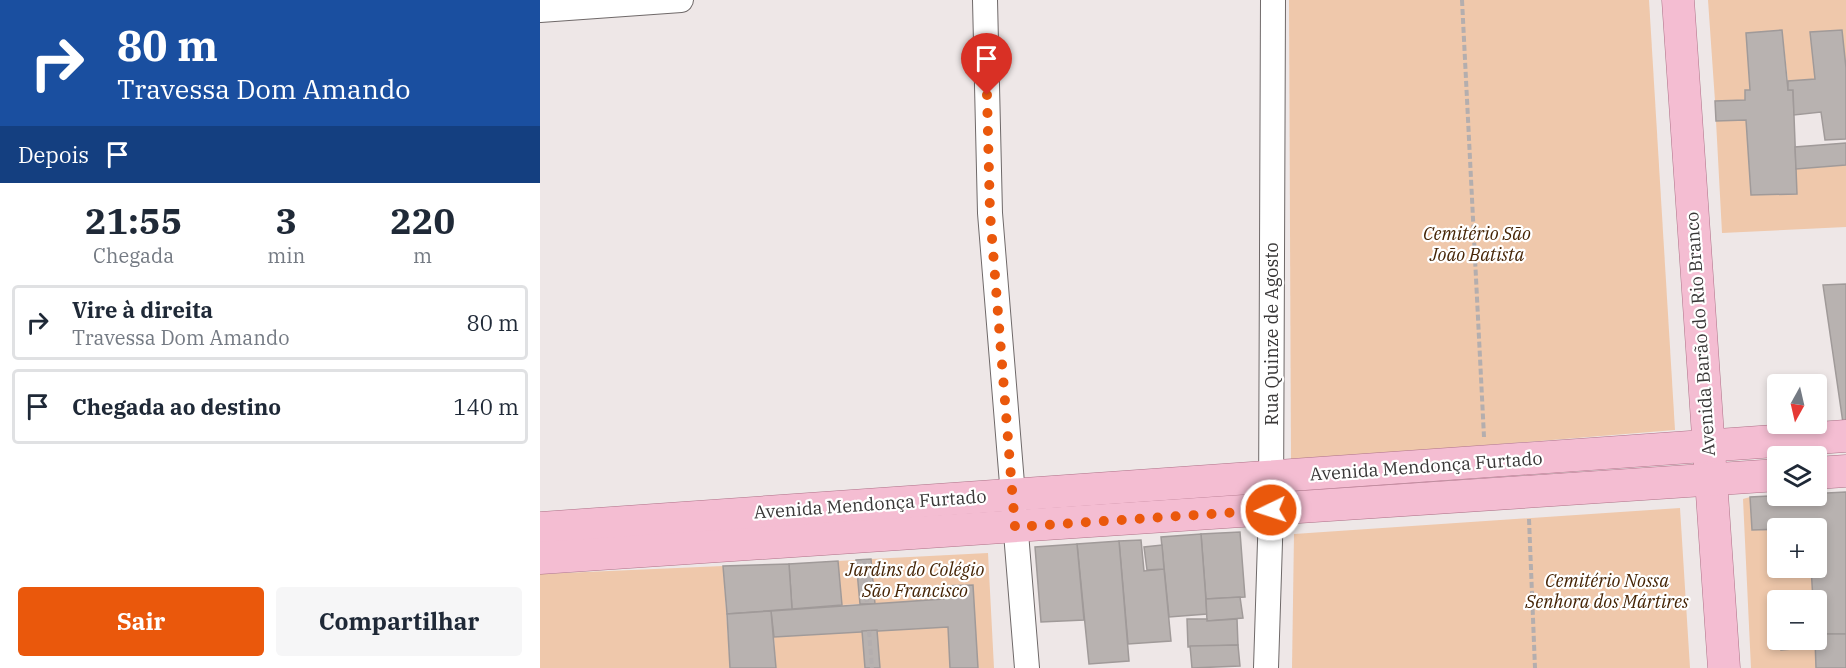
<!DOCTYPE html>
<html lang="pt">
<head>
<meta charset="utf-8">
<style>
  body { margin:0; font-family:"IBM Plex Serif",serif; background:#f6f6f7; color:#1f2937; height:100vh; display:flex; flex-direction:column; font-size:22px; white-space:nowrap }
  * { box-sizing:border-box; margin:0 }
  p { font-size:20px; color:#747a83 }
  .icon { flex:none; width:33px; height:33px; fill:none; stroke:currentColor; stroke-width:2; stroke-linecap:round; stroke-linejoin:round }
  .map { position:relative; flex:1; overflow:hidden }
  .side { display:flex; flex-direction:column; background:#fff; width:540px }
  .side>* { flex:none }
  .banner { background:#1a4fa0; color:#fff; overflow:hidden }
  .needle { width:39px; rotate:188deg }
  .buttons { position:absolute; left:1227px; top:374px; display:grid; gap:12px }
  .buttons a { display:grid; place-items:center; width:60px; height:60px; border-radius:6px; background:#fff; box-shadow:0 3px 9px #0003; font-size:30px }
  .pin { position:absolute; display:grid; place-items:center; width:51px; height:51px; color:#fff; margin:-62px -26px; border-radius:50% 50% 50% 0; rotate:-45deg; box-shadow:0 0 6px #0007 }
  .pin .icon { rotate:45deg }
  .me { position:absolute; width:66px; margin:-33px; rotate:266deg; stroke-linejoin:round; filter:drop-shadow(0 0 4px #0008) }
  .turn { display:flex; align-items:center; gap:21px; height:126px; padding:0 18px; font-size:27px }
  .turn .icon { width:78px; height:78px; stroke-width:2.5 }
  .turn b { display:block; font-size:42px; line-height:51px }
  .then { display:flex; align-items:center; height:57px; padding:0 18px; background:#0003; gap:12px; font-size:22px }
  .eta { display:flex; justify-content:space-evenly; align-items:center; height:102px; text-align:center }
  .eta b { font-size:36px; font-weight:700; line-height:42px }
  .button { display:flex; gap:12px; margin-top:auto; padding:12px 18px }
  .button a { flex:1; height:69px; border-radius:6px; background:#ea580c; color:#fff; font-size:24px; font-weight:700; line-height:69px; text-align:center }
  .button a+a { background:#f6f6f7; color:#1f2937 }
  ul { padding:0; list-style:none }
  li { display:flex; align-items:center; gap:18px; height:75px; margin:0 12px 9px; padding:0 6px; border:3px solid #e0e1e3; border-radius:6px }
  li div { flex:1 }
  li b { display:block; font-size:22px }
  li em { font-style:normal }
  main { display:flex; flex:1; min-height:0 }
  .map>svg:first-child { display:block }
  .green { fill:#efc8ab }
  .building { fill:#b8b2b0; stroke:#a09a99; stroke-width:1.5 }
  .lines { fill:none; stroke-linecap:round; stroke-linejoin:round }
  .minor-casing { stroke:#6f6969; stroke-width:26 }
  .major-casing { stroke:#ae7288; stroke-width:33 }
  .path { stroke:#b4aeae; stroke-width:4; stroke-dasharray:6 3; stroke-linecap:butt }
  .minor { stroke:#fff; stroke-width:24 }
  .major { stroke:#f4bdd2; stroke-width:32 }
  .route { stroke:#ea580c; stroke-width:10; stroke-dasharray:0 18 }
  .labels { text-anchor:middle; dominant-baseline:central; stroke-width:4.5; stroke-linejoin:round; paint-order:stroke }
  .park-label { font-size:18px; font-style:italic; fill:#452405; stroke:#fff }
  .street-label { font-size:18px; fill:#393737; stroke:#fff }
</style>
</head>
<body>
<main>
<section class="side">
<div class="banner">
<div class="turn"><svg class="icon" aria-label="right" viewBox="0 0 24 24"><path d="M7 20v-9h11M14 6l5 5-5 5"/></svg><div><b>80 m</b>Travessa Dom Amando</div></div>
<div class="then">Depois<svg class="icon" aria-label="arrive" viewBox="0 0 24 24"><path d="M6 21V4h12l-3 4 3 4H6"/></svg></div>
</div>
<div class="eta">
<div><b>21:55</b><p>Chegada</p></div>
<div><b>3</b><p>min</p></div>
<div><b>220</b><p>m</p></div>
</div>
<ul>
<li><svg class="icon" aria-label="right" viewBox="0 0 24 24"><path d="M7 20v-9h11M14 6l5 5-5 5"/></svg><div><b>Vire à direita</b><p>Travessa Dom Amando</p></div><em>80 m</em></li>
<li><svg class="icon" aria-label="arrive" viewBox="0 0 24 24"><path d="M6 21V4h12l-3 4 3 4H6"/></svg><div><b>Chegada ao destino</b></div><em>140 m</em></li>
</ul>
<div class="button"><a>Sair</a><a>Compartilhar</a></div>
</section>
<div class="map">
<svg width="1306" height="668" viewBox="0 0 1306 668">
  <rect width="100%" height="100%" fill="#eee7e7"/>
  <g class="green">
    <polygon points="749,0 1109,0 1135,430 751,461"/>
    <polygon points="1168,0 1306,0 1306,68 1302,30 1270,33 1275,79 1248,81 1242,30 1206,33 1210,90 1205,91 1205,100 1175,101"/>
    <polygon points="1206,120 1211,195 1257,193 1256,169 1306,165 1306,227 1182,233 1176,121"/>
    <polygon points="1210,497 1212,530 1237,529 1238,567 1271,567 1273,600 1238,600 1238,639 1240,639 1242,650 1252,649 1251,639 1275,639 1276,668 1211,668 1203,499"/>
    <polygon points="1140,508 1150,668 752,668 754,534"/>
    <polygon points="448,553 454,668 438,668 433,585 402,586 403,599 335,604 331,559"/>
    <polygon points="316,560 320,604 302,605 298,561"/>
    <polygon points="183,566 190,668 0,668 0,574"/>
    <polygon points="408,627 410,668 340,668 337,630"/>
    <polygon points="322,631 325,668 236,668 234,637"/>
  </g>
  <g class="building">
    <polygon points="1242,30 1248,90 1253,90 1257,194 1211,195 1206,120 1176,121 1175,101 1205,100 1205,90 1210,90 1206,33"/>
    <polygon points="1302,30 1306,68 1306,139 1285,140 1281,112 1254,115 1253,90 1248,90 1248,81 1275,79 1270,32"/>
    <polygon points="1306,143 1306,165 1256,169 1255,147"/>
    <polygon points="1306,284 1306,423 1303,423 1283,285"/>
    <polygon points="1306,492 1306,634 1284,634 1276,631 1276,600 1273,600 1271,567 1276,567 1276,528 1212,530 1210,497"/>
    <polygon points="700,532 705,597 666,599 661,534"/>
    <polygon points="661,534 667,614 629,617 621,537"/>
    <polygon points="601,540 604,571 624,569 631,641 588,644 579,541"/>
    <polygon points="579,541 589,661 549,664 537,544"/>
    <polygon points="537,544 544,620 501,622 495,547"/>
    <polygon points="622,545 624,569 607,570 604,547"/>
    <polygon points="331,559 335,604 320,604 316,560"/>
    <polygon points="298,561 302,605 252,609 249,564"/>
    <polygon points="249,564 252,609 187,614 183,566"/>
    <polygon points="433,585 438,668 410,668 408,627 234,637 231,611 403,599 402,586"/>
    <polygon points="700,597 703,618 667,621 666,599"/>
    <polygon points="231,611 236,668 190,668 187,614"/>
    <polygon points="647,619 667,619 667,621 697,619 698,645 648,647"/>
    <polygon points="337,630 340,668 325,668 322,631"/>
    <polygon points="1276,631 1284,634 1306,634 1306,668 1276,668 1275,639 1276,639"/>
    <polygon points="1240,639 1251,639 1252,649 1241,650"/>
    <polygon points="698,645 700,666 652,668 650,646"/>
  </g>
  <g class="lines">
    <defs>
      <g id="minor">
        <polyline points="445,0 450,213 487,668"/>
        <polyline points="0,10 141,0"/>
        <polyline points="726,668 731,510 733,0"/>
      </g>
      <g id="major">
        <polyline points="1138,0 1184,668"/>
        <polyline points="1276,473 1306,471"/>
        <polyline points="0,528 1306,436"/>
        <polyline points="0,558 1238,475"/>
      </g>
    </defs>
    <use href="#minor" class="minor-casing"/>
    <use href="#major" class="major-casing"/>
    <g class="path">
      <polyline points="922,0 944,437"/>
      <polyline points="989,519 995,668"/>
      <polyline points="324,560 327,604"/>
      <polyline points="329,631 332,668"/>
    </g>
    <use href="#minor" class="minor"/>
    <use href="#major" class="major"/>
  </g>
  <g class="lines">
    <polyline class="route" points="447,95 450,213 475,527 731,510"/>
  </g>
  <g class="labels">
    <g class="park-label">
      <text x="937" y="233">Cemitério São<tspan x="937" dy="21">João Batista</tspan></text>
      <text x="375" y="569">Jardins do Colégio<tspan x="375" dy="21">São Francisco</tspan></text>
      <text x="1067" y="580">Cemitério Nossa<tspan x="1067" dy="21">Senhora dos Mártires</tspan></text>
    </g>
    <g class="street-label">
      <text transform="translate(731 334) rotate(-90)">Rua Quinze de Agosto</text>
      <text transform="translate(1160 334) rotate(-94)">Avenida Barão do Rio Branco</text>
      <text transform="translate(886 466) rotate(-4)">Avenida Mendonça Furtado</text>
      <text transform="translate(330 504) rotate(-4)">Avenida Mendonça Furtado</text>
    </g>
  </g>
</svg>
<div class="buttons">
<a><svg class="needle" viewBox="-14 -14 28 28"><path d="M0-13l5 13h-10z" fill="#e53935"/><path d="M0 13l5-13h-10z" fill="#747a83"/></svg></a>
<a><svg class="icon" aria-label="layers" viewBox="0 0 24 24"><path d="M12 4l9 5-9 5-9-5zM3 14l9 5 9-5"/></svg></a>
<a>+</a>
<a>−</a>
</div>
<div class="pin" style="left:447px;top:95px;background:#d93025"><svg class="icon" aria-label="arrive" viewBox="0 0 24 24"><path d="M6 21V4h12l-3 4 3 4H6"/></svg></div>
<svg class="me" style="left:731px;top:510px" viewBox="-20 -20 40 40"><circle r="17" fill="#ea580c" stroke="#fff" stroke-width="3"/><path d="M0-11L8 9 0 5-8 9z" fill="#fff"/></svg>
</div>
</main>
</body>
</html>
